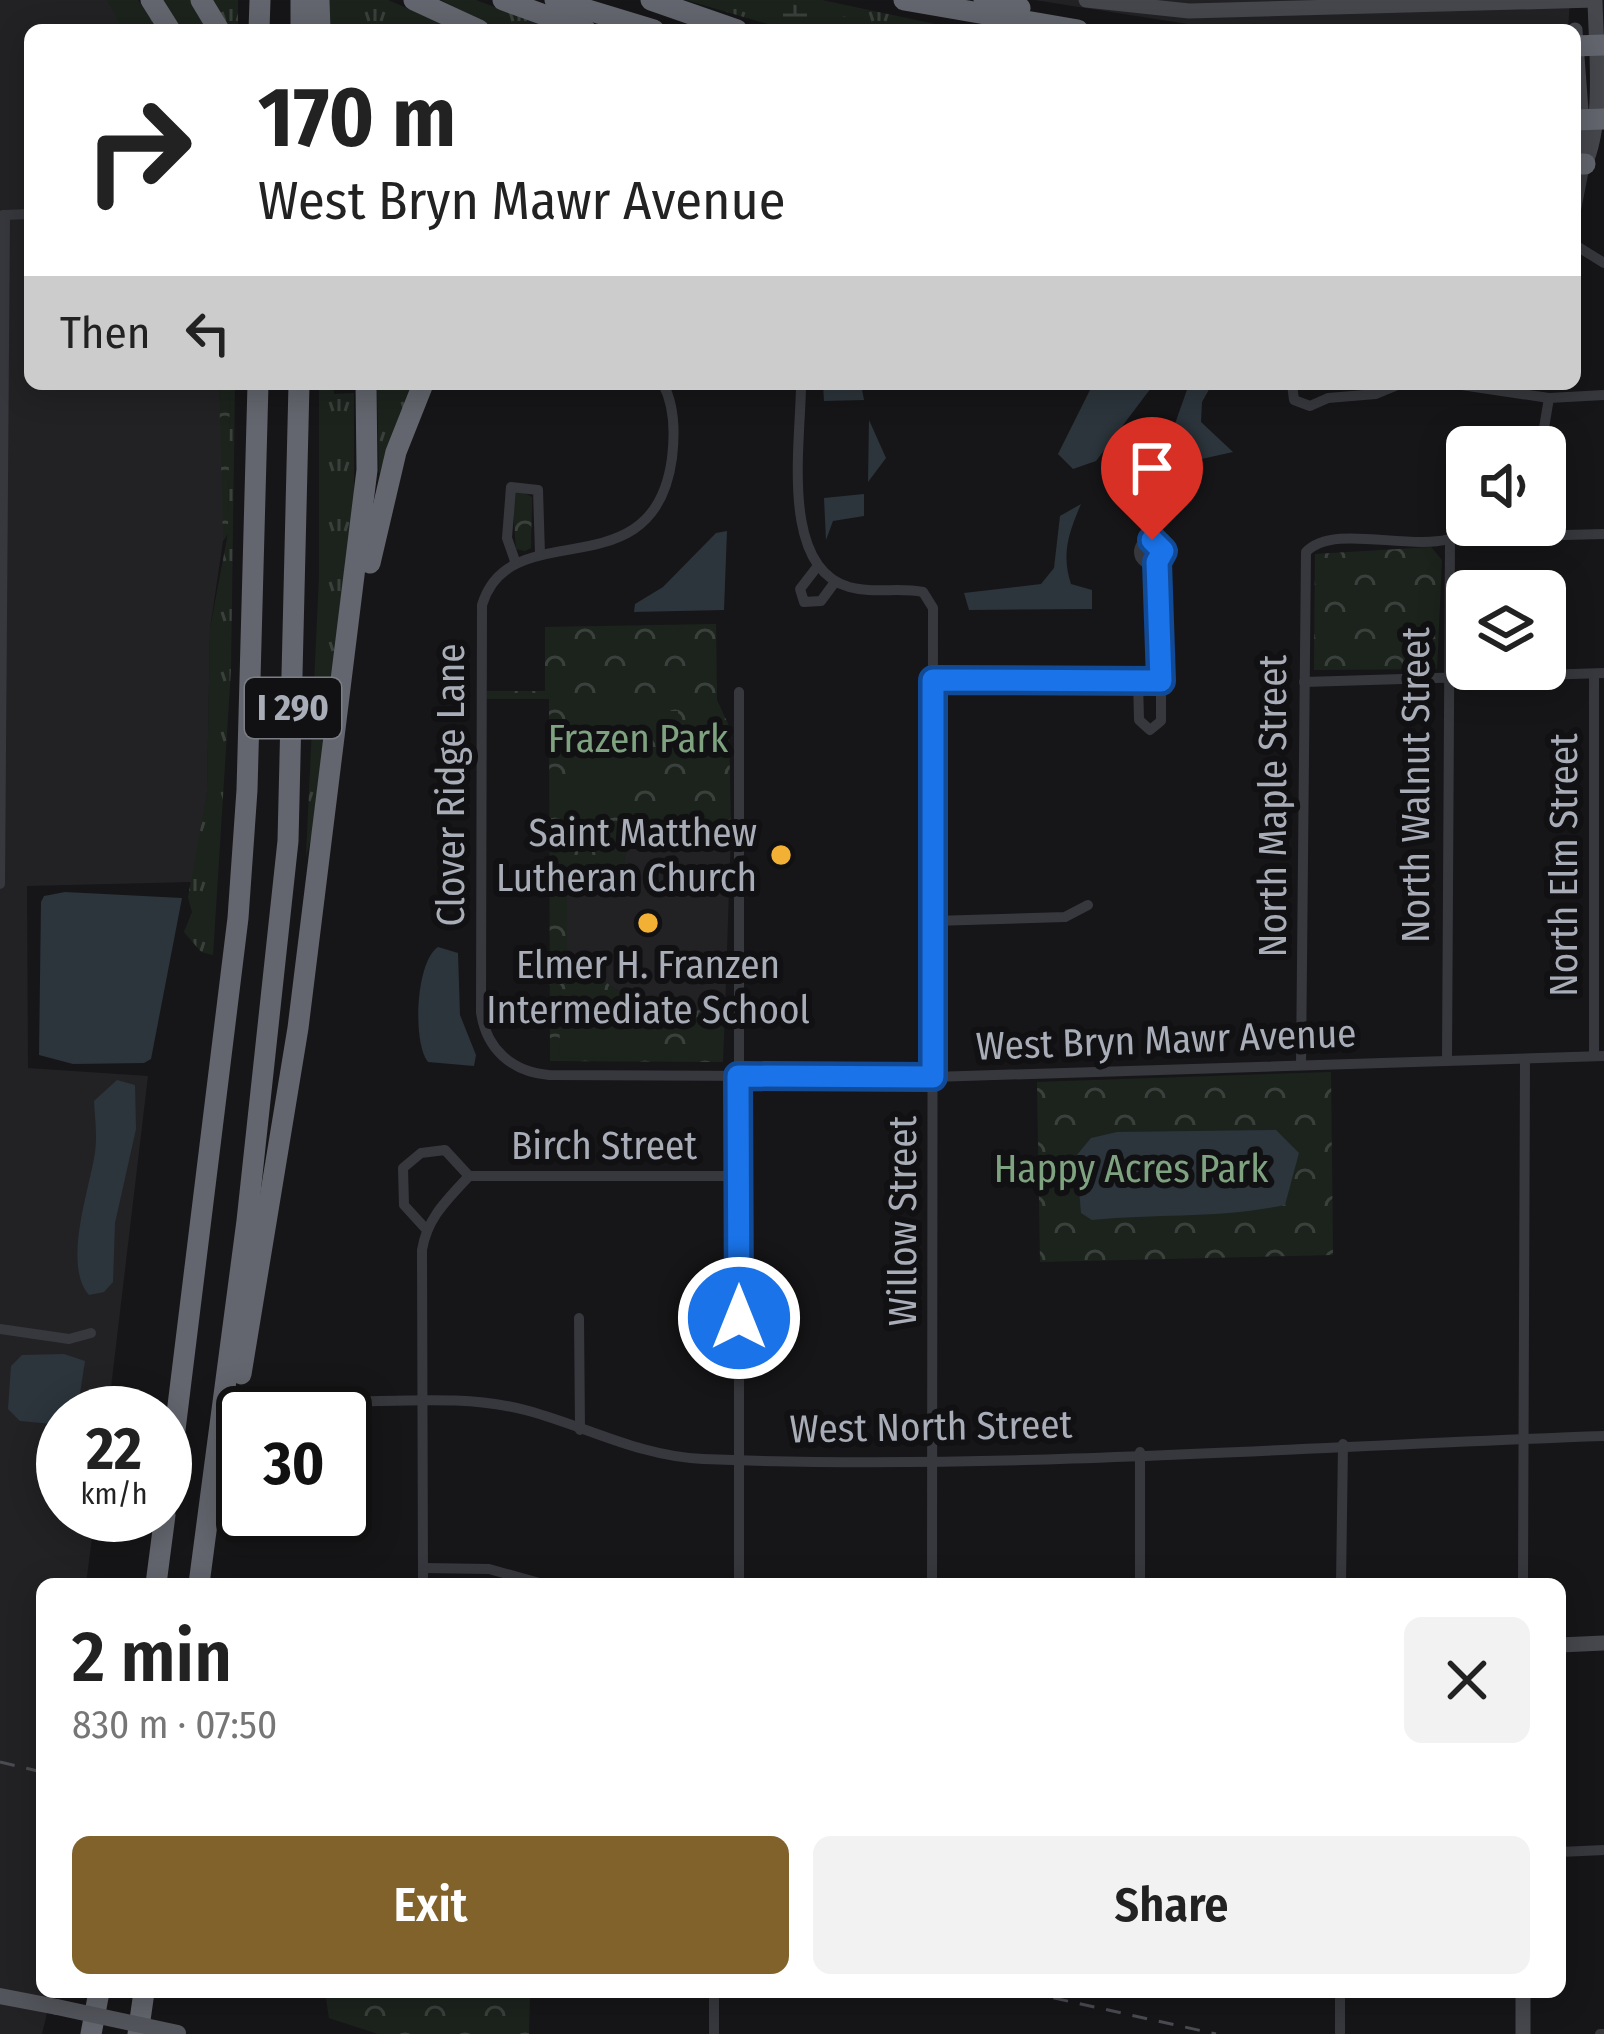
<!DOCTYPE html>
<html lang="en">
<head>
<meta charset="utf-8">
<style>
  body { margin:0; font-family:"Fira Sans Condensed",sans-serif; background:#f2f2f2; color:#222; height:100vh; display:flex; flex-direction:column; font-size:45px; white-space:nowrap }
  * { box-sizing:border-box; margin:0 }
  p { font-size:39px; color:#767676 }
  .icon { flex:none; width:66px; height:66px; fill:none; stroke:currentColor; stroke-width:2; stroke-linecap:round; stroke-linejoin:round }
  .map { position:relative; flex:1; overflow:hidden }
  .panel { position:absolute; left:36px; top:1578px; width:1530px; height:420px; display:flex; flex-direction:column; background:#fff; border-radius:18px; box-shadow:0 6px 30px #0003 }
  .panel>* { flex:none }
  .guide { position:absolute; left:24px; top:24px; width:1557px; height:366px; border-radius:18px; box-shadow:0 6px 30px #0003; background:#fff; color:#222; overflow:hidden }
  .tools { position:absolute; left:1446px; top:426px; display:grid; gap:24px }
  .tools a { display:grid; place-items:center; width:120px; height:120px; border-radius:18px; background:#fff; box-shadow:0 6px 30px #0003; font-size:60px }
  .speed { position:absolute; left:36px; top:1386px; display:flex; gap:24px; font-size:60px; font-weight:700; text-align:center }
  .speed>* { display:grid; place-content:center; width:156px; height:156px; border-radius:50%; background:#fff; box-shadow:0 6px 30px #0003; line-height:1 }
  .speed small { font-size:30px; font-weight:400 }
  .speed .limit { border:6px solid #111; border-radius:18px; background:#fff; color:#111 }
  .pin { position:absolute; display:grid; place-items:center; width:102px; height:102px; color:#fff; margin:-123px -51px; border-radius:50% 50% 50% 0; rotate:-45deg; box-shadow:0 0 12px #0007 }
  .pin .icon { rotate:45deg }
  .me { position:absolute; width:132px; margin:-66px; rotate:0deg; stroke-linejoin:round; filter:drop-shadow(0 0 9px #0008) }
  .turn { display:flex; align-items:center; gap:42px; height:252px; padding:0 36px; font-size:54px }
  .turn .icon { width:156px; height:156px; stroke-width:2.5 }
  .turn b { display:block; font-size:84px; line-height:102px }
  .then { display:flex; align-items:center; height:114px; padding:0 36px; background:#0003; gap:24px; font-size:45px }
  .round { display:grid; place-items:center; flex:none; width:126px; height:126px; border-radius:18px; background:#f2f2f2 }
  .headline { display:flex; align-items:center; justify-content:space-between; height:204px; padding:0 36px }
  h1 { font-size:72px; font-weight:600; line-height:90px }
  .cta { display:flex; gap:24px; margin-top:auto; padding:24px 36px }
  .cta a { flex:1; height:138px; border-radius:18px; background:#80622a; color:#fff; font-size:48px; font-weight:600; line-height:138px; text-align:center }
  .cta a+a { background:#f2f2f2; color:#222 }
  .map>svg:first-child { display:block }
  .built { fill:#222225 }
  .grass { fill:url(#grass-tufts) }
  .forest { fill:url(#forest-crowns) }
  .wetland { fill:url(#wetland-marsh) }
  .garden { fill:#1c231d }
  .water { fill:#2c353c }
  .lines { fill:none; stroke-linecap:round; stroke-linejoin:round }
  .street { stroke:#37383d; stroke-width:10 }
  .secondary { stroke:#45474d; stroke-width:15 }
  .primary { stroke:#53555c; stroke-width:16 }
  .highway { stroke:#63666e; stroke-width:21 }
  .rail { stroke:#4a4c52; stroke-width:3; stroke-dasharray:15 12; stroke-linecap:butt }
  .primary-bridge { stroke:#53555c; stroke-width:16 }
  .highway-bridge { stroke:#63666e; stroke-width:21 }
  .route-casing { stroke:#114b97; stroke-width:30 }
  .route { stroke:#1a73e8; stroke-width:21 }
  .poi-dot { fill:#f2b134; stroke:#111113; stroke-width:4.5 }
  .labels { text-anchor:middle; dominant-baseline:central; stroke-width:12; stroke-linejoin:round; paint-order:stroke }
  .shield { fill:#111113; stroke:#7b7e86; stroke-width:3 }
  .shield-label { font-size:36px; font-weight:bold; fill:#a8adb8 }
  .park-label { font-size:39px; fill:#7fa381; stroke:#111113 }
  .street-label { font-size:39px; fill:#a8adb8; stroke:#111113 }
  .poi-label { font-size:39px; fill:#a8adb8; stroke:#111113; text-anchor:end }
</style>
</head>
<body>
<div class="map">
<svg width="1604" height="2034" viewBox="0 0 1604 2034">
  <defs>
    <pattern id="grass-tufts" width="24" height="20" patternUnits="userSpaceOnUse" patternTransform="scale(3)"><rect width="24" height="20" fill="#1c231d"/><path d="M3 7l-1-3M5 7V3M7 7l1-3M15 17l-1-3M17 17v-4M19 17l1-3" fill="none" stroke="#3a403c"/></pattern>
    <pattern id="forest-crowns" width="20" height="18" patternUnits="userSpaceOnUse" patternTransform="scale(3)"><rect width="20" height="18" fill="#1c231d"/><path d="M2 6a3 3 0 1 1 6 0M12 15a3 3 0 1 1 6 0" fill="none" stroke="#3a403c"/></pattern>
    <pattern id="wetland-marsh" width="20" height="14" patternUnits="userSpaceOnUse" patternTransform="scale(3)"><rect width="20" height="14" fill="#1c231d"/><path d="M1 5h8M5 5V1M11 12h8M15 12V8" fill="none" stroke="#3a403c"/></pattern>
  </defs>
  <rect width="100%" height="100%" fill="#161618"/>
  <g class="built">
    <polygon points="0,0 107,0 124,30 30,30 30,384 219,384 224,477 223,541 210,629 207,792 192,882 27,886 28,1068 148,1076 108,1413 63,1413 63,1515 95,1515 86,1584 42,1584 39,1936 42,1992 52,1992 42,2034 0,2034"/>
    <polygon points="1034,0 1570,0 1568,30 1226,30"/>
    <polygon points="648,829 731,830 725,1011 644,1009 567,955 566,882 624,880 626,838"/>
  </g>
  <g class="grass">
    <polygon points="107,0 138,0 159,30 123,30"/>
    <polygon points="162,0 238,0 238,30 181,30"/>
    <polygon points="329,0 388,0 458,30 330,30"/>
    <polygon points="441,0 476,0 556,30 501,30"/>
    <polygon points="686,0 822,0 963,30 788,30"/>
    <polygon points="230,384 235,384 231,669 213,955 201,952 184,932 192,912 188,897 207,792 210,629 228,533"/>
    <polygon points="319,384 333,384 334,394 354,393 354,497 316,817 306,857 319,578"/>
    <polygon points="377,384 412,384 379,474"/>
  </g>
  <g class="forest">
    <polygon points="219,384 230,384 228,534 223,541"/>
    <polygon points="518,490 532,497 531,548 525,551 516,549 512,496"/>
    <polygon points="1431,547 1442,560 1437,669 1314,670 1315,554"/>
    <polygon points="716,624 717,700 729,726 731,830 649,829 647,839 626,839 624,880 567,882 567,955 644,1009 725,1011 723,1062 550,1061 549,699 487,699 487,691 545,691 545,627"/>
    <polygon points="1331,1072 1333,1255 1040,1262 1037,1082"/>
    <polygon points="325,1992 530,1992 529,2034 378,2034 329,2018"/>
  </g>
  <polygon class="wetland" points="791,4 904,30 792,25 780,17"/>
  <g class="garden">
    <rect x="572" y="709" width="60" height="93"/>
    <polygon points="662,711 678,711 678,745 662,746"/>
    <polygon points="559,989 605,991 624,1000 629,1045 620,1059 560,1058"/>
  </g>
  <g class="water">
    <polygon points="823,384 861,384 864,400 824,401"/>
    <polygon points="1093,384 1154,384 1096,461 1073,469 1058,454"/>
    <polygon points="1189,384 1212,384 1202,402 1201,422 1233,452 1197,460 1163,458"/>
    <polygon points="869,420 886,458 868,482"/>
    <polygon points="864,494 864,516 833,521 826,540 824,498"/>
    <path d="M1081 504C1069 532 1061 554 1071 584L1092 590V609L969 610 964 593 1041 584 1054 568 1060 516Z"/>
    <polygon points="727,531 724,610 634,612 635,604 663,587 716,533"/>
    <polygon points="65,892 182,898 151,1059 144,1063 73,1064 39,1055 41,902 44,896"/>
    <path d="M438 947 458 953 460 1015 476 1055 474 1066 428 1062C412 1042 416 961 438 947Z"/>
    <path d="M117 1080 135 1085 136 1129 115 1223 113 1282 104 1292 89 1295C63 1265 88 1194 94 1158 98 1140 95 1119 94 1101Z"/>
    <path d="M1276 1130 1299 1153 1285 1205C1215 1219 1161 1213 1092 1220L1081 1213 1076 1156 1091 1138 1117 1132Z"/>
    <polygon points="64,1354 85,1361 77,1413 63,1413 63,1425 20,1421 8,1409 11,1366 22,1355"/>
  </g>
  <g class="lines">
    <g class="street">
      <polyline points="3,215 30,214"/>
      <polyline points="1575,215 1585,164"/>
      <polyline points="1575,245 1604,263"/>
      <path d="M663 384C675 406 675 433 672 458 654 595 510 511 482 605L481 1012C486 1049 512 1072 549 1075L933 1077 1604 1056"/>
      <path d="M801 384C801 441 779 567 849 587 873 594 899 587 923 592L933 608 932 1584"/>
      <polyline points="1292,384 1294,400 1310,406 1328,398 1376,394 1400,384"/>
      <polyline points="1455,384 1549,398 1604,395"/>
      <polyline points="1542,440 1549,398"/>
      <polyline points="1537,525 1564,535 1604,534"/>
      <circle cx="1151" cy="552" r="12"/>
      <polyline points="515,561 507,538 511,487 538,490 540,554"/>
      <polyline points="817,567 800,589 804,602 821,601 835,582"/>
      <polyline points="933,680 1161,681 1157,563"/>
      <polyline points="1138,680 1139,720 1150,730 1161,721 1161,681"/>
      <polyline points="1304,682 1604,673"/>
      <polyline points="739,692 739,1584"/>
      <polyline points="0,884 5,215"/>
      <polyline points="933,921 1065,917 1088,905"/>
      <polyline points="1594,1056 1594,674"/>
      <polyline points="1447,1061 1450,539"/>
      <path d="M1301 1065 1306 552C1339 517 1439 565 1474 525"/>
      <polyline points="425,1228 404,1205 403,1168 421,1153 445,1150 469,1176"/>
      <polyline points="579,1318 580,1430"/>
      <polyline points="0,1329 69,1339 91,1333"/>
      <path d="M348 1402C407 1401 471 1395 529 1411 590 1428 639 1456 703 1459 1002 1471 1305 1446 1604 1436"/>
      <polyline points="1140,1452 1140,1584"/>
      <polyline points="423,1568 489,1569 543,1584"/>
      <path d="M423 1584 422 1250C427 1218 447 1200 469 1176H739"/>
      <polyline points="1341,1584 1343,1444"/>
      <polyline points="1523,1584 1525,1060"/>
      <polyline points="1560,1852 1604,1850"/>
      <polyline points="1340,1992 1340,2034"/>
      <polyline points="1133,1993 1133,1992"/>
      <polyline points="714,2034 714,1992"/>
      <polyline points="1600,2034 1604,2034"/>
    </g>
    <g class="secondary">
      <path d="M1086 0 1189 11 1595 0C1596 48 1604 122 1585 164"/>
      <polyline points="1575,30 1585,164"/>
      <polyline points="1560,1645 1604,1643"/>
      <polyline points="1523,2034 1523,1992"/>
    </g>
    <polyline class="primary" points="0,1996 57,2007"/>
    <g class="highway">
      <polyline points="151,0 170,30"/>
      <polyline points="201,0 219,30"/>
      <polyline points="319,0 320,30"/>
      <polyline points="414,0 479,30"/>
      <polyline points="503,0 586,30"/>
      <polyline points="555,0 654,30"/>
      <polyline points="651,0 737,30"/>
      <polyline points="904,0 1078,30"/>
      <polyline points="984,0 1020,8"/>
      <polyline points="259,30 260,0"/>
      <polyline points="301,30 301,0"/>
      <polyline points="1575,164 1585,164"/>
      <polyline points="370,563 396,452 423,384"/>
      <polyline points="241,1374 298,1028 367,470 366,384"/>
      <polyline points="165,1511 238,918 247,790 258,384"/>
      <polyline points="156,1584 165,1515"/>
      <polyline points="199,1584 247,1221 288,841 299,384"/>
      <polyline points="91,2034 99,1992"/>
      <polyline points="138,2034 144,1992"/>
    </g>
    <g class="rail">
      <polyline points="0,1762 42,1772"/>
      <polyline points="1027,1992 1216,2034"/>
    </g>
    <polyline class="primary-bridge" points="57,2007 178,2033"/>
    <g class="highway-bridge">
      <polyline points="1575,46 1604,45"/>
      <polyline points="1575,120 1604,119"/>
    </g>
  </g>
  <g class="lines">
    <defs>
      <polyline id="route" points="739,1318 738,1076 933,1077 933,680 1161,681 1157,562 1163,551 1152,540"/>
    </defs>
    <use href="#route" class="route-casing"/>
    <use href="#route" class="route"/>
  </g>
  <g class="poi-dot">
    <circle cx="781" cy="855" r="12"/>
    <circle cx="648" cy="923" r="12"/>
  </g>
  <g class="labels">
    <rect class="shield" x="245" y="678" width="96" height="60" rx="9"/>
    <g class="shield-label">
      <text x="293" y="708">I 290</text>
    </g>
    <g class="park-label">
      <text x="638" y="739">Frazen Park</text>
      <text x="1131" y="1169">Happy Acres Park</text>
    </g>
    <g class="street-label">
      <text transform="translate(451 785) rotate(-90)">Clover Ridge Lane</text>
      <text transform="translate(1416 785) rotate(-90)">North Walnut Street</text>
      <text transform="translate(1273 806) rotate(-90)">North Maple Street</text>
      <text transform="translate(1564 865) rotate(-90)">North Elm Street</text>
      <text transform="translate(1166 1040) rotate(-2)">West Bryn Mawr Avenue</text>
      <text x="604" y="1146">Birch Street</text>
      <text transform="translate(903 1221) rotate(-90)">Willow Street</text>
      <text transform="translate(931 1427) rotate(-1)">West North Street</text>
    </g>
    <g class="poi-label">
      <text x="757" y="833">Saint Matthew<tspan x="757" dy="45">Lutheran Church</tspan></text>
      <text x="648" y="965" text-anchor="middle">Elmer H. Franzen<tspan x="648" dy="45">Intermediate School</tspan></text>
    </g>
  </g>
</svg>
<div class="tools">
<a><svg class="icon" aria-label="sound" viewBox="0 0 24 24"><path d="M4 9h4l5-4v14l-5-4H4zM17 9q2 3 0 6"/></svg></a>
<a><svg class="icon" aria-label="layers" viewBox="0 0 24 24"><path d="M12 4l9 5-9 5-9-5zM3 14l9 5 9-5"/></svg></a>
</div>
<div class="speed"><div>22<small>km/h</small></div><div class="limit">30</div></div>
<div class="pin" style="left:1152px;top:540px;background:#d93025"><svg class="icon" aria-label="arrive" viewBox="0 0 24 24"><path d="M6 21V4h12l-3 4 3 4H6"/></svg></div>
<svg class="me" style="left:739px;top:1318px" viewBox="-20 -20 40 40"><circle r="17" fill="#1a73e8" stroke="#fff" stroke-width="3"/><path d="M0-11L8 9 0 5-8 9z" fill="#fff"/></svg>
<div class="guide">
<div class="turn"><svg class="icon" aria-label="right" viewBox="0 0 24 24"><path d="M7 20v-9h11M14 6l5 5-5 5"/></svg><div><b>170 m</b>West Bryn Mawr Avenue</div></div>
<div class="then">Then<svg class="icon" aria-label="left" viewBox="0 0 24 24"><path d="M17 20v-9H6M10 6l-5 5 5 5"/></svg></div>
</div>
<section class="panel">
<div class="headline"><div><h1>2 min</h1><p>830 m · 07:50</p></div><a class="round"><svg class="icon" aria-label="close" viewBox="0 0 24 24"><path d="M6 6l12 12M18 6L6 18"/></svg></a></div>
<div class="cta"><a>Exit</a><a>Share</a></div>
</section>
</div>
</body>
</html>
